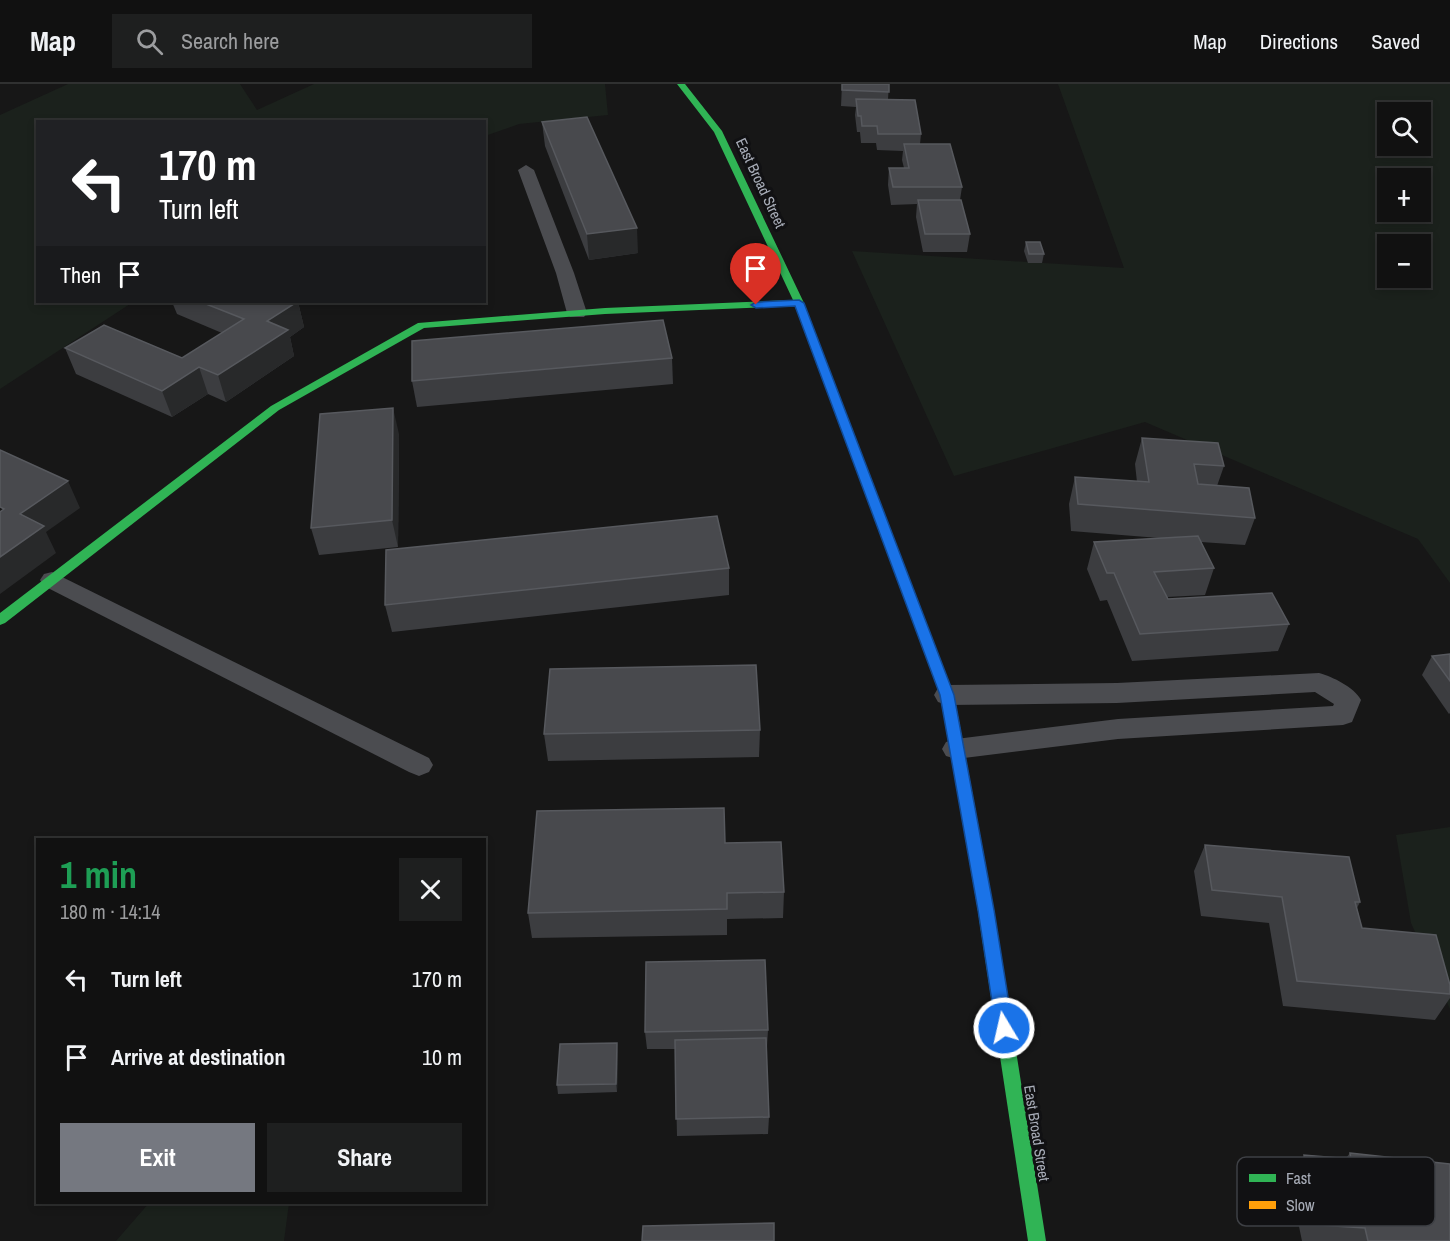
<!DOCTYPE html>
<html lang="en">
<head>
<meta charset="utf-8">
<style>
  body { margin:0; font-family:"Archivo Narrow",sans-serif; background:#1e1f1f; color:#f1f3f6; height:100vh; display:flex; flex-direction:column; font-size:22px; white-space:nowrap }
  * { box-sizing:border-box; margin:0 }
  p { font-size:20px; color:#9c9d9f }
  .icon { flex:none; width:33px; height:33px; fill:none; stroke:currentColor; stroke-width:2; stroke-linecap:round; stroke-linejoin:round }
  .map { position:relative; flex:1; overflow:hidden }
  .drawer { position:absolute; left:36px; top:754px; width:450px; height:366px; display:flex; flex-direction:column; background:#111; border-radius:0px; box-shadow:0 3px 9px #0003,0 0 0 2px #303131 }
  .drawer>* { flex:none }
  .hud { position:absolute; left:36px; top:36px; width:450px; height:183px; border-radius:0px; box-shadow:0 3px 9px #0003,0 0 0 2px #303131; background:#202124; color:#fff; overflow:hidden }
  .tools { position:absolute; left:1377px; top:18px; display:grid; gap:12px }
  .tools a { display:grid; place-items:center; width:54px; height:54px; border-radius:0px; background:#111; box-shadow:0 3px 9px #0003,0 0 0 2px #303131; font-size:30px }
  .pin { position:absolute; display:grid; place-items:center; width:51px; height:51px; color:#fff; margin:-62px -26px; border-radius:50% 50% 50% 0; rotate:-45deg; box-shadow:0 0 6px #0007 }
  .pin .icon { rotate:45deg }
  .me { position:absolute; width:66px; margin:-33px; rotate:351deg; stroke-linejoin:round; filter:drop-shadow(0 0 4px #0008) }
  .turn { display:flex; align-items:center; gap:21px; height:126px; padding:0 24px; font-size:27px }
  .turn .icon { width:78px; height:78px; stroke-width:2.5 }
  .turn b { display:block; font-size:42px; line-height:51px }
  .then { display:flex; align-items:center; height:57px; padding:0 24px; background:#0003; gap:12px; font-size:22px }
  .round { display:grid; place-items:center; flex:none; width:63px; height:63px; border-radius:0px; background:#1e1f1f }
  .headline { display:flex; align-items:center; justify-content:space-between; height:102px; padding:0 24px }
  h1 { font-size:36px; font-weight:800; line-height:45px; color:#1e9e55 }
  .action { display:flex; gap:12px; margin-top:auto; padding:12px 24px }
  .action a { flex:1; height:69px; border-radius:0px; background:#757880; color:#fff; font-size:24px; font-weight:800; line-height:69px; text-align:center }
  .action a+a { background:#1e1f1f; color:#f1f3f6 }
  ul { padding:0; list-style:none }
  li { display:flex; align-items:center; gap:18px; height:78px; padding:0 24px }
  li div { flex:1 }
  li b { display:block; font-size:22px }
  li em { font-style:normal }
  header { display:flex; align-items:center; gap:36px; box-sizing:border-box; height:84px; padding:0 30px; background:#111; border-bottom:2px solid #303131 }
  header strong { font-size:28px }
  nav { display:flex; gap:33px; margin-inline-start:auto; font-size:21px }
  .search { width:420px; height:54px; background:#1e1f1f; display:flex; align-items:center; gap:15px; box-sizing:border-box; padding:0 21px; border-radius:0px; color:#9c9d9f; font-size:22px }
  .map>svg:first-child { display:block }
  .green { fill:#1b211c; fill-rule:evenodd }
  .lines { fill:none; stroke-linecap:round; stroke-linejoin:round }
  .lane { fill:#4b4c50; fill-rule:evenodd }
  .fast { fill:#30b455; fill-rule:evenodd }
  .slow { fill:#ff9f0a; fill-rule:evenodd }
  .wall { fill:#3c3d40 }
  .shaded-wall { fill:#28292a }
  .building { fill:#48494d; stroke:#57595e; stroke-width:1.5 }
  .route { fill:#1a73e8; stroke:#114b97; stroke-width:1.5 }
  .labels { text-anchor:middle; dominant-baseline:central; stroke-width:6; stroke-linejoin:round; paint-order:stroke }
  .street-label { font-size:15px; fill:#a8adb8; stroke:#111113 }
  .key { fill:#111113; stroke:#3e4045; stroke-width:1.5 }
  .key-label { font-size:16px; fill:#a8adb8 }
</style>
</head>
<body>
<header>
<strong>Map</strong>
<div class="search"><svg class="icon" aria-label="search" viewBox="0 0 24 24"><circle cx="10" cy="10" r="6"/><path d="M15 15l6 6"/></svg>Search here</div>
<nav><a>Map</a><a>Directions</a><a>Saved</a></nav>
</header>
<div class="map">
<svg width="1450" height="1157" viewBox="0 0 1450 1157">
  <rect width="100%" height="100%" fill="#171717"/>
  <g class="green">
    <polygon points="68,0 240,0 257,26 314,0 605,0 608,31 519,40 485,52 484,38 38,38 38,218 133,218 0,305 0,31"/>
    <path d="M1058 0H1450V499L1418 455 1145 338 954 392 852 167 1124 184ZM1388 28H1420V62H1388ZM1388 94H1420V128H1388ZM1388 160H1420V194H1388Z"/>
    <polygon points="1450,743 1450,925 1411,839 1396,751"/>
    <polygon points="149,1119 289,1119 284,1157 116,1157"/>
  </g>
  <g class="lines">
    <g class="lane">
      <polygon points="526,81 534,86 574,189 587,229 584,233 570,233 567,229 556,189 518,86"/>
      <polygon points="52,488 429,674 433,681 429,688 419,692 409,688 44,502 40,496 44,490"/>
      <path d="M1319 589C1333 593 1354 603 1361 616L1352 638 1343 641 1118 655 956 675 946 672 942 665 946 658 956 655 1118 635 1333 622 1334 620 1315 608 1117 619 947 621 938 618 934 611 938 604 947 601 1117 599Z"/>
    </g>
    <g class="fast">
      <polygon points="677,0 685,0 722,47 804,219 954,611 958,632 956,636 946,636 940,611 795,222 605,230 424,244 279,326 5,539 0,541 0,529 271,322 418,239 605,224 793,216 714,48"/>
      <polygon points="985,814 991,816 993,821 1046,1157 1028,1157 977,821 979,816"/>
    </g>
    <polygon class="slow" points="951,627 956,628 958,632 993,821 991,826 985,828 979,826 977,821 944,632 946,628"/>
  </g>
  <g class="wall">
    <polygon points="842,0 889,0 888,15 921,50 920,60 962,103 960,116 970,150 967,168 923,168 916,133 917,120 891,121 888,101 889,84 904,84 902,76 903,67 877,66 876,59 861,59 860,48 857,48 855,31 856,23 841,22"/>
    <polygon points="542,38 638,169 589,176 545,62"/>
    <polygon points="1026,158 1044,170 1042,179 1028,179 1024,167"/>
    <polygon points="172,218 298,218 304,243 290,253 294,272 226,318 208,310 172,333 76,290 65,264 182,274 222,249 177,230"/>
    <polygon points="672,274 673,300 417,323 412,297"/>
    <polygon points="399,350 398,463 319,471 311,444"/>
    <polygon points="1142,354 1224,382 1217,402 1255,434 1245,461 1201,458 1214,484 1205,511 1167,513 1168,515 1289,540 1278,567 1132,577 1107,516 1100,517 1087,485 1094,458 1159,454 1071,447 1069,420 1075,393 1137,398 1135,380"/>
    <polygon points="729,484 729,511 392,548 385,521"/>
    <polygon points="1450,570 1450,629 1449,630 1422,591 1432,572"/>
    <polygon points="760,646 759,673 548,677 544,650"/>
    <polygon points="725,759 784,808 783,834 727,835 727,851 532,854 528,829"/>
    <polygon points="1205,761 1360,818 1357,824 1362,844 1450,901 1450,914 1435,936 1283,922 1269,839 1201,832 1194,787"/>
    <polygon points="768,946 767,963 766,963 769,1033 768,1050 677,1052 675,965 647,965 645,948"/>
    <polygon points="618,968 617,1008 558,1010 557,1001"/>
    <polygon points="1350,1069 1450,1157 1302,1157 1289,1094 1304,1071 1346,1074"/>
  </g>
  <g class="shaded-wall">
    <polygon points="637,144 638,169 589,176 587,150"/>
    <polygon points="298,218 304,243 290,253 294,272 226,318 218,291 267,237"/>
    <polygon points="199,283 208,310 172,333 162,307"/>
    <polygon points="393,324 399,350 398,463 392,436"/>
    <polygon points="68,397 80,424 46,448 56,469 0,510 0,473 20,430"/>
    <polygon points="617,959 618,968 617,1008 616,1000"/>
  </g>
  <g class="building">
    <polygon points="842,0 889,0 889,8 842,6"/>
    <polygon points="856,15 915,16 921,50 878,50 877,42 862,42 861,32 858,32"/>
    <polygon points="587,33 637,144 587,150 542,38"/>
    <polygon points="904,60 950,60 962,103 893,103 889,84 909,84"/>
    <polygon points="918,116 961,116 970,150 925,150"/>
    <polygon points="1026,158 1040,158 1044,170 1029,170"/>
    <polygon points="201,218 297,218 267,237 288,246 218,291 199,283 162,307 65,264 104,241 182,274 244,235"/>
    <polygon points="663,236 672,274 412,297 412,257"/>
    <polygon points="393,324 392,436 311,444 320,330"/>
    <polygon points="1142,354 1218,359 1224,382 1194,380 1198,400 1249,404 1255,434 1078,420 1075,393 1149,398"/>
    <polygon points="0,366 68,397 20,430 44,442 0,473 0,428 4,425 0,423"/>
    <polygon points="717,432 729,484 385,521 386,466"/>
    <polygon points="1198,452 1214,484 1154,488 1168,515 1272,509 1289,540 1140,550 1114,489 1107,489 1094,458"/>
    <polygon points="1450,570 1450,597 1432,572"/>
    <polygon points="756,581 760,646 544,650 550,585"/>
    <polygon points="724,724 725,759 781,758 784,808 727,809 727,825 528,829 537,727"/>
    <polygon points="1205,761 1349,773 1360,818 1355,818 1362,844 1436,851 1450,901 1450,910 1297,897 1282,813 1212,806"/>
    <polygon points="765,876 768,946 645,948 646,878"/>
    <polygon points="766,954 769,1033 676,1035 675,956"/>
    <polygon points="617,959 616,1000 557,1001 560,960"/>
    <polygon points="1350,1069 1450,1080 1450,1157 1368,1157 1365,1144 1319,1141 1304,1071 1351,1075"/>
    <polygon points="774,1139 774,1157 642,1157 643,1142"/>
  </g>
  <polygon class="route" points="799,216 804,219 954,611 994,826 1013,944 1010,950 1004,952 998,950 996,944 978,826 940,611 795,222 756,224 751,221 756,218"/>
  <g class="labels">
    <g class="street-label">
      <text transform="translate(761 99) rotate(65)">East Broad Street</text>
      <text transform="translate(1037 1049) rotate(81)">East Broad Street</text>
    </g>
  </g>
  <rect x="1237" y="1073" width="198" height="69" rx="9" class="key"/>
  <rect x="1249" y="1090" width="27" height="8" fill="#30b455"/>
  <rect x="1249" y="1117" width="27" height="8" fill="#ff9f0a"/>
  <g class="key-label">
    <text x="1286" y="1100">Fast</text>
    <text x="1286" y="1127">Slow</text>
  </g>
</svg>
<div class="tools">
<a><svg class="icon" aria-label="search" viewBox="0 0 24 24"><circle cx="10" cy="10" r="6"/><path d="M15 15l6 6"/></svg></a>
<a>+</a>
<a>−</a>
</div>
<div class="pin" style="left:756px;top:221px;background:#d93025"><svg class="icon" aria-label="arrive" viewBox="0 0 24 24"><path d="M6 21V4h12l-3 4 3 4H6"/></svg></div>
<svg class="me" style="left:1004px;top:944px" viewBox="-20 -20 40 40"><circle r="17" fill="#1a73e8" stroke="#fff" stroke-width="3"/><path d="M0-11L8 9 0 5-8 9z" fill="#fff"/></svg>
<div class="hud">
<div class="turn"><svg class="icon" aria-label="left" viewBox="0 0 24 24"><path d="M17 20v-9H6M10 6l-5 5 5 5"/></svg><div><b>170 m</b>Turn left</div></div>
<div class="then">Then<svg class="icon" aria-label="arrive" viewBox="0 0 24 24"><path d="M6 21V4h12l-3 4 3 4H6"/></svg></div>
</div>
<section class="drawer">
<div class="headline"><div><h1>1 min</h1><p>180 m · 14:14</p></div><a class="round"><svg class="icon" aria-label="close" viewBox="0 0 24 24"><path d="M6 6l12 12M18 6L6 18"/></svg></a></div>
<ul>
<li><svg class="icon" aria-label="left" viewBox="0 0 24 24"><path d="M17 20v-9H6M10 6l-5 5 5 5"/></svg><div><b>Turn left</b></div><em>170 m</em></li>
<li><svg class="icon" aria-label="arrive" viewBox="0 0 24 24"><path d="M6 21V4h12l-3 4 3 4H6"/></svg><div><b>Arrive at destination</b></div><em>10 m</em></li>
</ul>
<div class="action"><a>Exit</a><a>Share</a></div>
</section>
</div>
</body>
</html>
